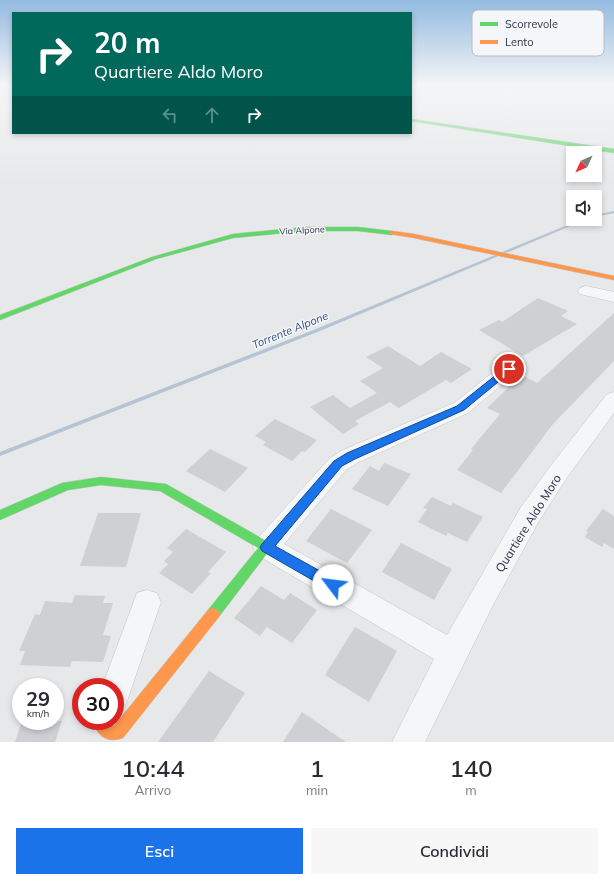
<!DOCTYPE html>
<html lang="it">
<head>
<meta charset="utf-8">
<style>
  body { margin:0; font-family:Mulish,sans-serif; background:#f7f7f7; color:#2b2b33; height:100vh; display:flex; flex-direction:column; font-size:15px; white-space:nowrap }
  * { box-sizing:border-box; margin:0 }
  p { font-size:13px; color:#7c7c81 }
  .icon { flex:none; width:22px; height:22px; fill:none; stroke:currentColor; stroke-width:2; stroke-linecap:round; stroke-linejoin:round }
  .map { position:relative; height:742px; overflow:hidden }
  .drawer { display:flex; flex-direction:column; background:#fff; flex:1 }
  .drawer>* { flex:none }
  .top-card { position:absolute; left:12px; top:12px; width:400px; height:122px; border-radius:0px; box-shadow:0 2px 6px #0003; background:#00695c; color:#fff; overflow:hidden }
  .needle { width:26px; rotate:226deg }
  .buttons { position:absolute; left:566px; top:146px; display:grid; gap:8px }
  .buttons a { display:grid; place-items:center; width:36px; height:36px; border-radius:0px; background:#fff; box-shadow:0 2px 6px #0003; font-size:20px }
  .speed { position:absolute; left:12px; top:678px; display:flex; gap:8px; font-size:20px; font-weight:700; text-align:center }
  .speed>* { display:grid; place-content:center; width:52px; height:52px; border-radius:50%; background:#fff; box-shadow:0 2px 6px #0003; line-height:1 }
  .speed small { font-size:10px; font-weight:400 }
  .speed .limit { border:6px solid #d22; background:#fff; color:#111 }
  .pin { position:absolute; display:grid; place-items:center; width:34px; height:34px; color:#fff; margin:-17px; border:2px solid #fff; border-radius:50%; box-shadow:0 1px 4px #0007 }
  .me { position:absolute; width:44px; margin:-22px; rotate:300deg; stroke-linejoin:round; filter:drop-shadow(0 0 3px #0008) }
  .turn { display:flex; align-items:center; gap:14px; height:84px; padding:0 16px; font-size:18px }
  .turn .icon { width:52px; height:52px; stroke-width:2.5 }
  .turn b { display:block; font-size:28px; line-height:34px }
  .lanes { display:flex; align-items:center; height:38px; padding:0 16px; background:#0003; justify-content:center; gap:20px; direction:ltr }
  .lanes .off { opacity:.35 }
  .eta { display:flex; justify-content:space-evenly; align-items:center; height:68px; text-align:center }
  .eta b { font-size:24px; font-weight:600; line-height:28px }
  .action { display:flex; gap:8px; margin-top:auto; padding:8px 16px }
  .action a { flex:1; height:46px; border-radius:0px; background:#1a73e8; color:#fff; font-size:16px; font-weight:600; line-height:46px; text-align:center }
  .action a+a { background:#f7f7f7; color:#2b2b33 }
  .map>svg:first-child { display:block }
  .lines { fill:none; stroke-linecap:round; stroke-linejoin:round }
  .stream { fill:#b4c4d5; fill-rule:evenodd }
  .building { fill:#ced0d3 }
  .street-casing { stroke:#c4c6c8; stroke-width:1 }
  .fast-casing { stroke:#c4c6c8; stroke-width:1 }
  .slow-casing { stroke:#c4c6c8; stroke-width:1 }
  .street { fill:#f5f6f7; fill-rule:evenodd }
  .fast { fill:#63d668; fill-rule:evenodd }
  .slow { fill:#ff974d; fill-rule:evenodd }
  .route { fill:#1a73e8; stroke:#114b97 }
  .labels { text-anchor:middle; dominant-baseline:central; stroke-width:3; stroke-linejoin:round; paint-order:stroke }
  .far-street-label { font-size:9px; fill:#2b3445; stroke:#f4f6f9 }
  .water-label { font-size:11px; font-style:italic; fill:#34527a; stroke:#f4f6f9 }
  .near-street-label { font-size:12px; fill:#2b3445; stroke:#f4f6f9 }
  .key { fill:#f4f6f9; stroke:#b8bcc3; stroke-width:1 }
  .key-label { font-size:11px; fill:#2b3445 }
</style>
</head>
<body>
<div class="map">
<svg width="614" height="742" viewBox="0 0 614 742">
  <rect width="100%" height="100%" fill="#e6e8ea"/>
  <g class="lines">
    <g class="stream">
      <polygon points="7,85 9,85 0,88 0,86"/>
      <polygon points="614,211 614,213 595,217 595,215"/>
      <polygon points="582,219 587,219 320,331 0,456 0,452 316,329"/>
    </g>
  </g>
  <g class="building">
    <polygon points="538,298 568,311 561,316 577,324 523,356 479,330 499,320 502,322"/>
    <polygon points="614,313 614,361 553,424 501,493 457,470 473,450 471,449 500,414 487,408 508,388 522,375 537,383"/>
    <polygon points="388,346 420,366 441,352 472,369 451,383 446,380 399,408 390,402 355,421 359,424 343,434 310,407 333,395 350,408 377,393 360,381 383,368 366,357"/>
    <polygon points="275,419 317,440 305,452 302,451 292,461 263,445 266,442 255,436"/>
    <polygon points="210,449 248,468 225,492 186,471"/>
    <polygon points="384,463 411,474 388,506 352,489 370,466 379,471"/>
    <polygon points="432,497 451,506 453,503 483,517 467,542 448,533 446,536 418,522 427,509 423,508"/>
    <polygon points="331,509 372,530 347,563 306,541"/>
    <polygon points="603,509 614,516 614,549 604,543 602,547 585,537 588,532 586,531"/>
    <polygon points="98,513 141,513 126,567 80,566"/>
    <polygon points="186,529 226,552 208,572 211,573 192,594 159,573 168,564 164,561 173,552 167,548"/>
    <polygon points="401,543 452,569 434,600 382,572"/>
    <polygon points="261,586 284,600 290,593 317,610 292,643 267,627 260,636 234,618"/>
    <polygon points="75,595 105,596 103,603 113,603 103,635 111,636 103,662 72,661 70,667 20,665 25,651 19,651 35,614 40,615 45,601 72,603"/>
    <polygon points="355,627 397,651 369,702 325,675"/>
    <polygon points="209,671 245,693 213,742 158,742"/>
    <polygon points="302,712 346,742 283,742"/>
    <polygon points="22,721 62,721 55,742 15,742"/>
  </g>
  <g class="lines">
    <defs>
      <g id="street">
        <polygon points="586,286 614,292 614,302 580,294 578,291 580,288"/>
        <polygon points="509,363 516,365 518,369 516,373 468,413 359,462 346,470 284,544 447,635 521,507 552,464 607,394 614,392 614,413 568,476 539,521 492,607 425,742 392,742 434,659 257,555 253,547 257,539 330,458 343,450 454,403 502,365"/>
        <polygon points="147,590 157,593 161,602 126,704 115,709 115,687 102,687 137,593"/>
      </g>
      <g id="fast">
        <polygon points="411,119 614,149 614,153 411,121"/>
        <polygon points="305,227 358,227 392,231 395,233 392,235 358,231 305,231 233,238 156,259 0,320 0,315 152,257 233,234"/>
        <polygon points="101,477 166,484 270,543 272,547 218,618 213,620 208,618 206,614 208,610 258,548 160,491 101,485 68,490 0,520 0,510 62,483"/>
      </g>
      <g id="slow">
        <polygon points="392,231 414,234 614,276 614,280 414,238 390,234 389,233"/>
        <path d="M213 608 218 610 220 614 218 618 123 738C111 742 101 740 95 727L97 721H113L111 725 114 726 208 610Z"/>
      </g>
    </defs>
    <use href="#street" class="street-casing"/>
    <use href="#fast" class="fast-casing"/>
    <use href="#slow" class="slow-casing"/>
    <use href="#street" class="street"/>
    <use href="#fast" class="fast"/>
    <use href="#slow" class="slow"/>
  </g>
  <linearGradient id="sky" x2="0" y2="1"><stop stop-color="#93bae0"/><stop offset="0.45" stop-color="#f4f5f6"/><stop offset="1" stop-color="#f4f5f6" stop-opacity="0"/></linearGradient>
  <rect width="614" height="188" fill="url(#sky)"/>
  <polygon class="route" points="506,367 513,367 514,369 464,410 355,459 342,466 275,546 338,581 339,585 338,589 333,591 328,589 262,551 260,547 262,544 334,461 347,453 457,406"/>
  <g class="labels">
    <g class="far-street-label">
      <text transform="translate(302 230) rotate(-3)">Via Alpone</text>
    </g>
    <g class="water-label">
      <text transform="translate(290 330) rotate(-22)">Torrente Alpone</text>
    </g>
    <g class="near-street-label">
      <text transform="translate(528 523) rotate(-58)">Quartiere Aldo Moro</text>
    </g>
  </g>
  <rect x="472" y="10" width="132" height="46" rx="6" class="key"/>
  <rect x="480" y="22" width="18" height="4" fill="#63d668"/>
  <rect x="480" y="40" width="18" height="4" fill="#ff974d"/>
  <g class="key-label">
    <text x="505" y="28">Scorrevole</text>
    <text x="505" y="46">Lento</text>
  </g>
</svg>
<div class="buttons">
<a><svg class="needle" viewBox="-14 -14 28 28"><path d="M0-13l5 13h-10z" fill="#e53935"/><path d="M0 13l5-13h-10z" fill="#7c7c81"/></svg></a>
<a><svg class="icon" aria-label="sound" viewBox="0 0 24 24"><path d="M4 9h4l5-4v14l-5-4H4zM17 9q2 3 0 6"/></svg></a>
</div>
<div class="speed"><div>29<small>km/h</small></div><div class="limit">30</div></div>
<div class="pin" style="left:509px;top:369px;background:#d93025"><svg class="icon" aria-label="arrive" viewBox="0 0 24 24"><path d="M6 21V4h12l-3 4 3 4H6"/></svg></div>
<svg class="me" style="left:333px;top:585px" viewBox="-20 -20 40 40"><circle r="19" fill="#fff"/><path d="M0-13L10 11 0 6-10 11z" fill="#1a73e8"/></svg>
<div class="top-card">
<div class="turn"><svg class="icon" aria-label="right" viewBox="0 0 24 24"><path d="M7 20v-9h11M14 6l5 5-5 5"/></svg><div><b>20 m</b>Quartiere Aldo Moro</div></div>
<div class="lanes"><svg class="icon off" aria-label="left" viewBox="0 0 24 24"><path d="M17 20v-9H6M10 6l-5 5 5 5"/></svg><svg class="icon off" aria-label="ahead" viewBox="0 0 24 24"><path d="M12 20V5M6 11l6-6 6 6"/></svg><svg class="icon" aria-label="right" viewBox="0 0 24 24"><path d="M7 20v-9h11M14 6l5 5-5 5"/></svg></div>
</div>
</div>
<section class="drawer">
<div class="eta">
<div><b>10:44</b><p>Arrivo</p></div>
<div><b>1</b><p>min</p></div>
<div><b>140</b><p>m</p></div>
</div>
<div class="action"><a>Esci</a><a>Condividi</a></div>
</section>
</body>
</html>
